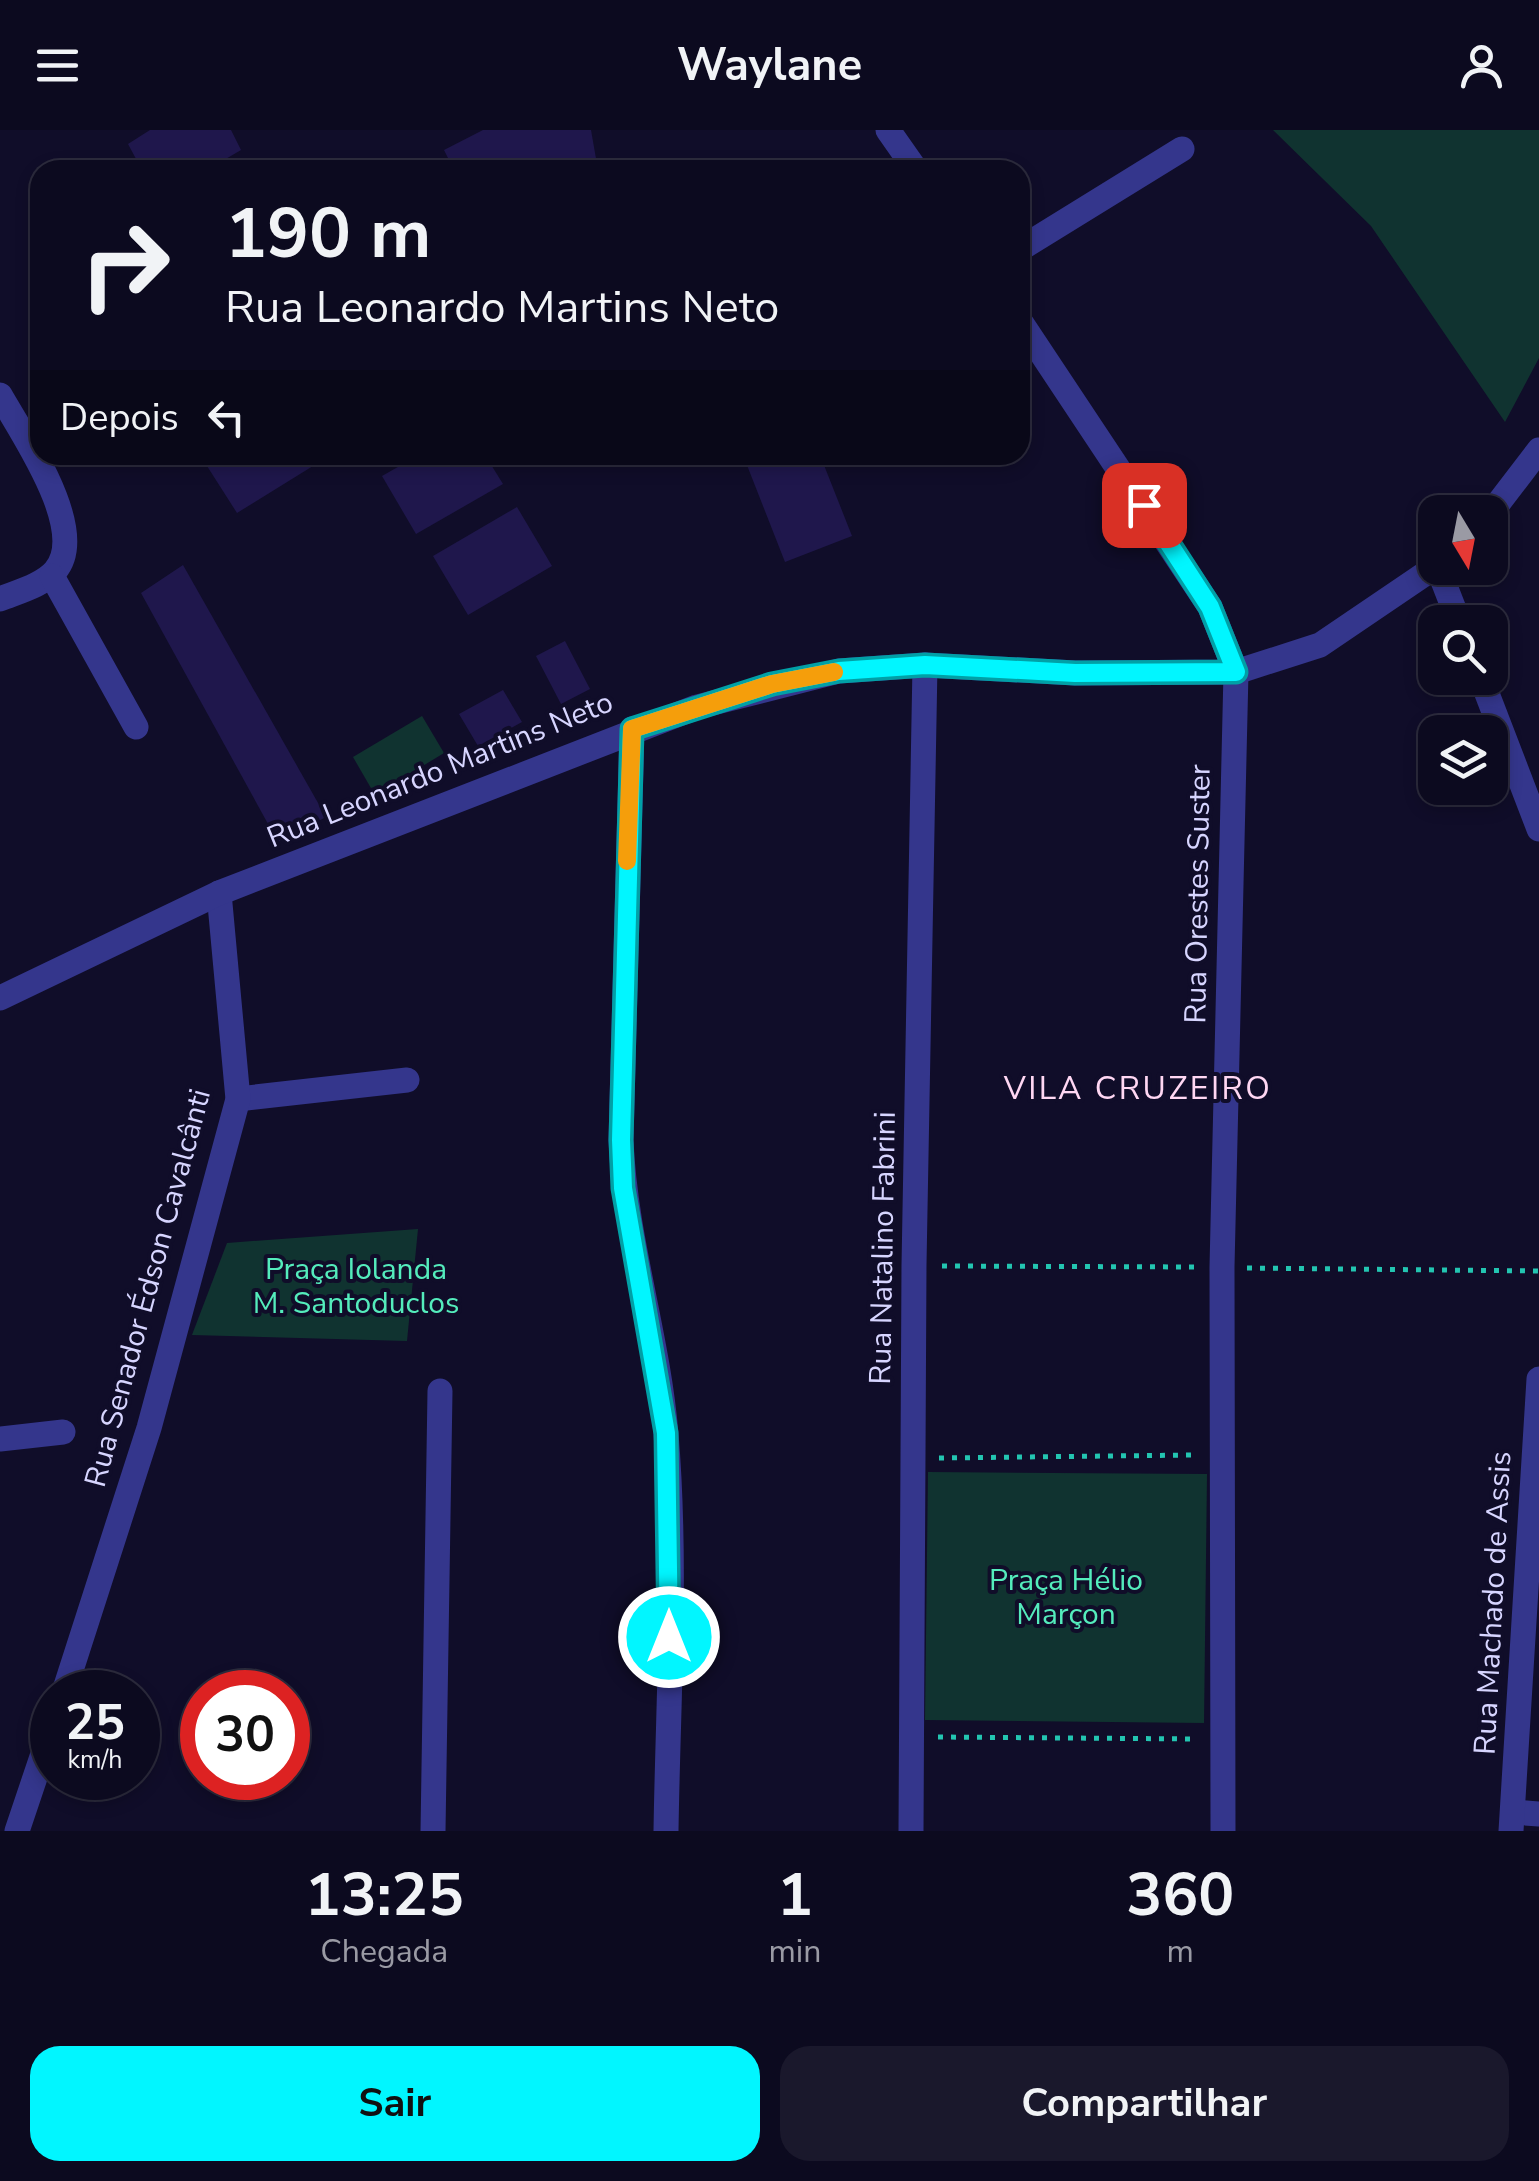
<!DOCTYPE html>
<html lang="pt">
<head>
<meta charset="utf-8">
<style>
  body { margin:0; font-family:"Nunito Sans",sans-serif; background:#1a182c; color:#f1f3f6; height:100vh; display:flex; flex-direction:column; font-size:38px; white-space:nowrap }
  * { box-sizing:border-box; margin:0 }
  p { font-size:32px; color:#9a9aa4 }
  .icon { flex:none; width:55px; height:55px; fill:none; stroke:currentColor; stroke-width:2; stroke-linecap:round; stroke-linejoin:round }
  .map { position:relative; height:1701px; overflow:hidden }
  .drawer { display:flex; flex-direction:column; background:#0c0a1f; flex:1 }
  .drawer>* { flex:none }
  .guide { position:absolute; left:30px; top:30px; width:1000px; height:305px; border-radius:30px; box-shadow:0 5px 15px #0003,0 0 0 2px #2c2b3d; background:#0c0a1f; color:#f1f3f6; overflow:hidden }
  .needle { width:65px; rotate:170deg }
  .tools { position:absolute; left:1418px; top:365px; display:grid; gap:20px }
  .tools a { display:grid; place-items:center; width:90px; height:90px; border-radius:20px; background:#0c0a1f; box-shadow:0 5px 15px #0003,0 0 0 2px #2c2b3d; font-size:50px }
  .speed { position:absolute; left:30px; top:1540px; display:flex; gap:20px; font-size:50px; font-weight:700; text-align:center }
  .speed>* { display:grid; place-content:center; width:130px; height:130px; border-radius:50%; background:#0c0a1f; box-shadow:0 5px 15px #0003,0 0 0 2px #2c2b3d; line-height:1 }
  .speed small { font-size:25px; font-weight:400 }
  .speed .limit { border:15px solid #d22; background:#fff; color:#111 }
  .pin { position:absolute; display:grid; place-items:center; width:85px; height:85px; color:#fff; margin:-42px; border-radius:20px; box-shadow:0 5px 15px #0006 }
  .me { position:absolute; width:110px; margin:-55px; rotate:0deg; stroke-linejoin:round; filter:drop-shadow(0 0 8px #0008) }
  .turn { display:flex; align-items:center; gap:35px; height:210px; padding:0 30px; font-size:45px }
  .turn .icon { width:130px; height:130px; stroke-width:2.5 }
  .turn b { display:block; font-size:70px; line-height:85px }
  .then { display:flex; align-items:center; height:95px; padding:0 30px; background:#0003; gap:20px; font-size:38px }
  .eta { display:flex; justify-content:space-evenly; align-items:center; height:170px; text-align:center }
  .eta b { font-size:60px; font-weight:700; line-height:70px }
  .action { display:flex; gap:20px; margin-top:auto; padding:20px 30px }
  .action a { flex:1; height:115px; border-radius:30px; background:#01f6ff; color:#111; font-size:40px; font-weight:700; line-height:115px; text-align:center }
  .action a+a { background:#1a182c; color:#f1f3f6 }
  header { display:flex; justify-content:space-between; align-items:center; height:130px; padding:0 30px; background:#0c0a1f; font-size:45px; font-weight:700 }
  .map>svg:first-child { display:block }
  .green { fill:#103330 }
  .building { fill:#1f174c }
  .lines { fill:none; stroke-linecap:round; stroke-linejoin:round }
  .path { stroke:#23c5b1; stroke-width:5; stroke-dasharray:5 8; stroke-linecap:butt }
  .minor { stroke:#34368c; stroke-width:25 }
  .tertiary { stroke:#34368c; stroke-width:25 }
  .route-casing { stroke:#01a0a6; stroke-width:25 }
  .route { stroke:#01f6ff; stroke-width:18 }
  .slow { stroke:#f59e0b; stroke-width:18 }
  .labels { text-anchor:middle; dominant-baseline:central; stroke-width:8; stroke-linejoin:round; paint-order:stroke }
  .street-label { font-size:30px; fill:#d7d5ff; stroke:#100d29 }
  .park-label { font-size:30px; fill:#54ecbc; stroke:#100d29 }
  .neighbourhood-label { font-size:32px; letter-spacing:2.5px; fill:#ffd7f3; stroke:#100d29 }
</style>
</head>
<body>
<header><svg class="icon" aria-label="menu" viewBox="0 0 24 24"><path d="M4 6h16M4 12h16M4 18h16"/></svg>Waylane<svg class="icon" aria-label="person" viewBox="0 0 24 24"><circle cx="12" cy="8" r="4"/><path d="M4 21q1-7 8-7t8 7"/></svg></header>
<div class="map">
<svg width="1539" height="1701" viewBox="0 0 1539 1701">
  <rect width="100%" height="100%" fill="#100d29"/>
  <g class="green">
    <polygon points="1273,0 1539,0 1539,228 1505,292 1371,96"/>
    <polygon points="422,586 444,623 375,665 353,627"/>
    <polygon points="418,1099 407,1211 192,1205 227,1113"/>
    <polygon points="928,1342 1207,1344 1204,1593 925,1590"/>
  </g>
  <g class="building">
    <polygon points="150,0 231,0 241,20 207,40 142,40 128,14"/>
    <polygon points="483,0 591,0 598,40 454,40 444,20"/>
    <polygon points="200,325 317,325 321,331 237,383"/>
    <polygon points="419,325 485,325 503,354 416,404 382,346"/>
    <polygon points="743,325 820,325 852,406 785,432"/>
    <polygon points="517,377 552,436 468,485 433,426"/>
    <polygon points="183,435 326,687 278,712 141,463"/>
    <polygon points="565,511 590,559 561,574 536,526"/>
    <polygon points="503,560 522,592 478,616 459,584"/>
  </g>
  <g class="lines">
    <g class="path">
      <polyline points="942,1136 1196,1137"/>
      <polyline points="1247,1138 1539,1141"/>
      <polyline points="939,1328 1193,1325"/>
      <polyline points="938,1607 1197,1609"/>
    </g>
    <g class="minor">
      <polyline points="888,0 916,40"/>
      <polyline points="1020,119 1182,19"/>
      <polyline points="1020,191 1210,477 1236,542 1222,1137 1223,1701"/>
      <path d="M0 265C22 304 90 401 55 441 43 455 17 462 0 469"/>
      <polyline points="1438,438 1459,492"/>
      <polyline points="52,446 136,597"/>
      <polyline points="1481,548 1539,699"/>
      <path d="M632 599 621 1010C625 1110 658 1205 666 1304 677 1435 668 1569 666 1701"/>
      <polyline points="238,969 407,950"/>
      <polyline points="0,1309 63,1302"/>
      <polyline points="64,1562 149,1298 238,969 219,763"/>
      <polyline points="1513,1682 1539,1684"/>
      <polyline points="17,1701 52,1597"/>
      <polyline points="433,1701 440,1261"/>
      <polyline points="911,1701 914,1135 925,535"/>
      <polyline points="1511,1701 1539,1249"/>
    </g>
    <g class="tertiary">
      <polyline points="1490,384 1539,320"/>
      <polyline points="0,868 219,763 697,577 839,541 925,535 1075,543 1236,542 1320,515 1435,437"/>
    </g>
  </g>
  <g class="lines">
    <defs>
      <polyline id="route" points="669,1507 666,1303 623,1058 621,1010 632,599 772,554 839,541 925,535 1075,543 1236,542 1210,477 1144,375"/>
    </defs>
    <use href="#route" class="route-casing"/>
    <use href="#route" class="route"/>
    <polyline class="slow" points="627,731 632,599 772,554 834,542"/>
  </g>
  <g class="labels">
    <g class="street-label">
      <text transform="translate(440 640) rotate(-22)">Rua Leonardo Martins Neto</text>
      <text transform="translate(1198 764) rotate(-89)">Rua Orestes Suster</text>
      <text transform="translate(883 1118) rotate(-89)">Rua Natalino Fabrini</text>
      <text transform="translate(148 1158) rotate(-75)">Rua Senador Édson Cavalcânti</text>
      <text transform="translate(1493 1473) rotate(-87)">Rua Machado de Assis</text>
    </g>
    <g class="park-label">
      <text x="356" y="1139">Praça Iolanda<tspan x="356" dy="34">M. Santoduclos</tspan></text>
      <text x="1066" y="1450">Praça Hélio<tspan x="1066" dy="34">Marçon</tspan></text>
    </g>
    <g class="neighbourhood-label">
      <text x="1138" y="958">VILA CRUZEIRO</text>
    </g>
  </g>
</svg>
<div class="tools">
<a><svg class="needle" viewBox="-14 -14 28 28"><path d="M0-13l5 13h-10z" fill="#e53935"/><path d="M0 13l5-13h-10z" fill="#9a9aa4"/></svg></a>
<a><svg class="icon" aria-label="search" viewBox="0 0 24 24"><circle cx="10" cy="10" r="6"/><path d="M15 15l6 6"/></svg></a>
<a><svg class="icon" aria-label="layers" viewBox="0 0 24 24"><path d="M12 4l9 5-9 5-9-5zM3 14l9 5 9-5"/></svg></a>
</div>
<div class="speed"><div>25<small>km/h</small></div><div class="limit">30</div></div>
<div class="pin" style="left:1144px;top:375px;background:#d93025"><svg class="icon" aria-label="arrive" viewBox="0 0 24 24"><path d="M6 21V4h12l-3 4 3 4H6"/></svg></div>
<svg class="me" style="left:669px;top:1507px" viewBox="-20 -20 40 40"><circle r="17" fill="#01f6ff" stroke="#fff" stroke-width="3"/><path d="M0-11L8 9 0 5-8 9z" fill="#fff"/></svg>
<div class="guide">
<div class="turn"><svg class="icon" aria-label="right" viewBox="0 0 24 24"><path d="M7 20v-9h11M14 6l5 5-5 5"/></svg><div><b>190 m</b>Rua Leonardo Martins Neto</div></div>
<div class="then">Depois<svg class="icon" aria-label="left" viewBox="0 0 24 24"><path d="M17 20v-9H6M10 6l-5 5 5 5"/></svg></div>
</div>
</div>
<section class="drawer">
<div class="eta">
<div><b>13:25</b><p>Chegada</p></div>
<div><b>1</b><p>min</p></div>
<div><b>360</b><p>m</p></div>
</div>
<div class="action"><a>Sair</a><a>Compartilhar</a></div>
</section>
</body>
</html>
